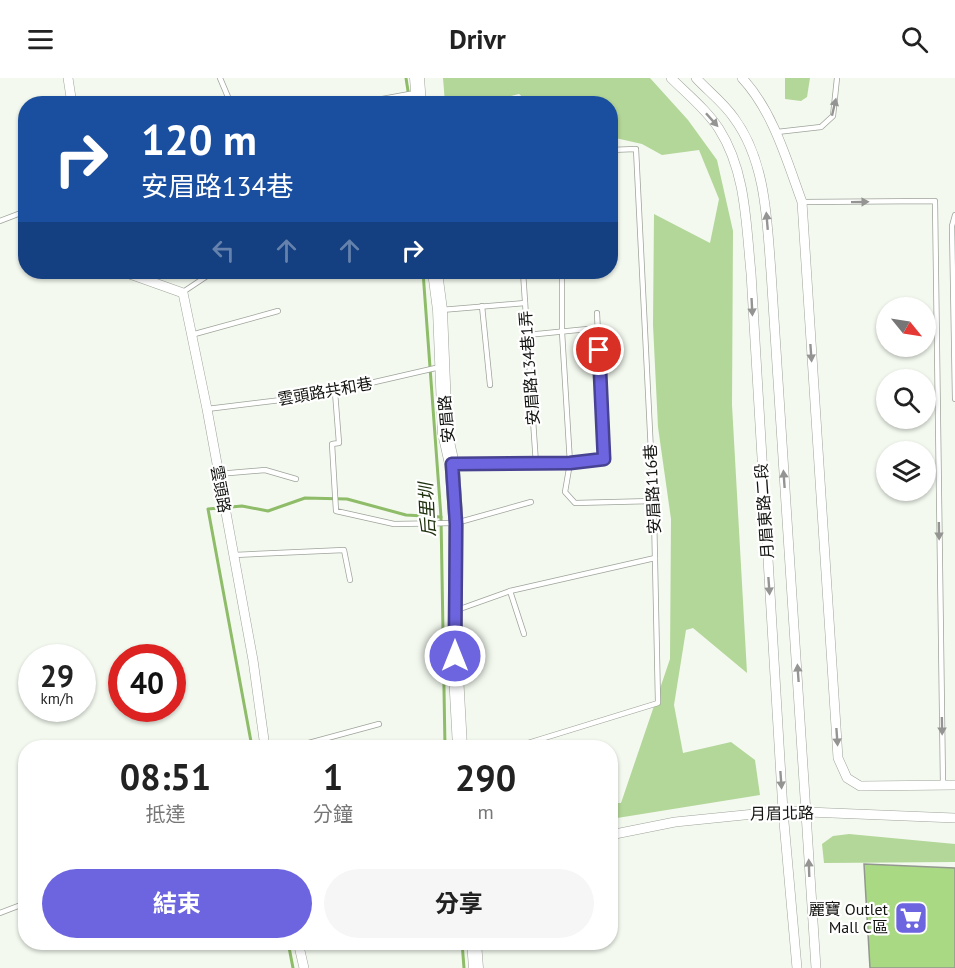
<!DOCTYPE html>
<html lang="zh-TW">
<head>
<meta charset="utf-8">
<style>
  body { margin:0; font-family:"PT Sans","Noto Sans TC",sans-serif; background:#f6f6f6; color:#222; height:100vh; display:flex; flex-direction:column; font-size:22px; white-space:nowrap }
  * { box-sizing:border-box; margin:0 }
  p { font-size:20px; color:#767676 }
  .icon { flex:none; width:33px; height:33px; fill:none; stroke:currentColor; stroke-width:2; stroke-linecap:round; stroke-linejoin:round }
  .map { position:relative; flex:1; overflow:hidden }
  .sheet { position:absolute; left:18px; top:662px; width:600px; height:210px; display:flex; flex-direction:column; background:#fff; border-radius:24px; box-shadow:0 2px 4px #0004 }
  .sheet>* { flex:none }
  .hud { position:absolute; left:18px; top:18px; width:600px; height:183px; border-radius:24px; box-shadow:0 2px 4px #0004; background:#1a4fa0; color:#fff; overflow:hidden }
  .needle { width:39px; rotate:120deg }
  .tools { position:absolute; left:876px; top:219px; display:grid; gap:12px }
  .tools a { display:grid; place-items:center; width:60px; height:60px; border-radius:50%; background:#fff; box-shadow:0 2px 4px #0004; font-size:30px }
  .speed { position:absolute; left:18px; top:566px; display:flex; gap:12px; font-size:30px; font-weight:700; text-align:center }
  .speed>* { display:grid; place-content:center; width:78px; height:78px; border-radius:50%; background:#fff; box-shadow:0 2px 4px #0004; line-height:1 }
  .speed small { font-size:15px; font-weight:400 }
  .speed .limit { border:9px solid #d22; background:#fff; color:#111 }
  .pin { position:absolute; display:grid; place-items:center; width:51px; height:51px; color:#fff; margin:-26px; border:3px solid #fff; border-radius:50%; box-shadow:0 2px 6px #0007 }
  .me { position:absolute; width:66px; margin:-33px; rotate:0deg; stroke-linejoin:round; filter:drop-shadow(0 0 4px #0008) }
  .turn { display:flex; align-items:center; gap:21px; height:126px; padding:0 24px; font-size:27px }
  .turn .icon { width:78px; height:78px; stroke-width:2.5 }
  .turn b { display:block; font-size:42px; line-height:51px }
  .lanes { display:flex; align-items:center; height:57px; padding:0 24px; background:#0003; justify-content:center; gap:30px; direction:ltr }
  .lanes .off { opacity:.35 }
  .eta { display:flex; justify-content:space-evenly; align-items:center; height:102px; text-align:center }
  .eta b { font-size:36px; font-weight:700; line-height:42px }
  .cta { display:flex; gap:12px; margin-top:auto; padding:12px 24px }
  .cta a { flex:1; height:69px; border-radius:36px; background:#6d65df; color:#fff; font-size:24px; font-weight:700; line-height:69px; text-align:center }
  .cta a+a { background:#f6f6f6; color:#222 }
  header { display:flex; justify-content:space-between; align-items:center; height:78px; padding:0 24px; background:#fff; font-size:27px; font-weight:700 }
  .map>svg:first-child { display:block }
  .green { fill:#b3d699 }
  .lines { fill:none; stroke-linecap:round; stroke-linejoin:round }
  .stream { stroke:#8ebc68; stroke-width:3 }
  .building { fill:#a9d983; stroke:#93988f; stroke-width:1.5 }
  .lane-casing { stroke:#9ea49a; stroke-width:6 }
  .street-casing { stroke:#9ea49a; stroke-width:10 }
  .secondary-casing { stroke:#9ea49a; stroke-width:15 }
  .lane { stroke:#fff; stroke-width:4.5 }
  .street { stroke:#fff; stroke-width:9 }
  .secondary { stroke:#fff; stroke-width:14 }
  .oneway { fill:#949593 }
  .route-casing { stroke:#474291; stroke-width:15 }
  .route { stroke:#6d65df; stroke-width:10 }
  .labels { text-anchor:middle; dominant-baseline:central; stroke-width:4.5; stroke-linejoin:round; paint-order:stroke }
  .street-label { font-size:16px; fill:#121410; stroke:#fff }
  .poi-label { font-size:16px; fill:#121410; stroke:#fff; text-anchor:end }
  .water-label { font-size:18px; font-style:italic; fill:#1e300d; stroke:#fff }
</style>
</head>
<body>
<header><svg class="icon" aria-label="menu" viewBox="0 0 24 24"><path d="M4 6h16M4 12h16M4 18h16"/></svg>Drivr<svg class="icon" aria-label="search" viewBox="0 0 24 24"><circle cx="10" cy="10" r="6"/><path d="M15 15l6 6"/></svg></header>
<div class="map">
<svg width="955" height="890" viewBox="0 0 955 890">
  <rect width="100%" height="100%" fill="#f3f9ef"/>
  <g class="green">
    <polygon points="443,0 650,0 688,42 717,82 733,153 732,327 747,595 693,550 686,552 674,627 683,675 731,664 755,682 760,717 611,741 611,725 621,725 670,581 671,441 658,349 653,247 654,136 710,165 719,121 699,72 662,77 642,66 611,59 610,26 529,25 519,16 482,25 445,25"/>
    <polygon points="785,0 810,0 807,19 801,23 785,21"/>
    <polygon points="849,756 955,766 955,784 824,785 822,766 833,758"/>
  </g>
  <g class="lines">
    <g class="stream">
      <polyline points="406,0 410,26"/>
      <polyline points="423,194 441,439 445,669"/>
      <polyline points="252,669 208,431 242,428 268,433 305,420 347,421 406,437 441,439"/>
      <polyline points="288,864 293,890"/>
      <polyline points="462,864 464,890"/>
    </g>
  </g>
  <polygon class="building" points="864,786 955,790 955,890 870,890"/>
  <g class="lines">
    <defs>
      <g id="lane">
        <polyline points="220,0 231,26"/>
        <polyline points="355,26 415,15"/>
        <polyline points="777,54 821,49 833,38 837,0"/>
        <polyline points="802,124 935,123 943,707"/>
        <polyline points="955,137 952,148 955,321"/>
        <polyline points="0,143 26,133"/>
        <polyline points="523,194 536,386"/>
        <polyline points="562,194 562,254 570,385 565,414 575,425 653,423"/>
        <polyline points="183,214 213,194"/>
        <polyline points="482,228 490,307"/>
        <polyline points="441,232 525,225"/>
        <polyline points="191,257 278,233"/>
        <polyline points="527,257 598,250"/>
        <polyline points="335,314 339,365 332,366 336,433 394,446 456,445 531,424"/>
        <polyline points="207,331 314,318 440,289"/>
        <polyline points="455,386 570,385 604,381 597,235"/>
        <polyline points="218,396 265,392 296,401"/>
        <polyline points="234,477 344,472 350,502"/>
        <polyline points="510,513 524,556"/>
        <polyline points="457,532 510,513 655,480"/>
        <polyline points="294,669 379,646"/>
        <polyline points="515,669 658,625 654,435 636,71 610,72"/>
        <polyline points="0,835 26,825"/>
      </g>
      <g id="street">
        <polyline points="68,0 72,26"/>
        <path d="M671 0C687 16 707 32 719 51 746 93 746 146 751 195L783 733 797 890"/>
        <path d="M696 0C708 13 724 25 734 40 766 83 767 143 771 194L816 890"/>
        <path d="M742 0C773 33 787 83 802 124L838 680 847 700 860 708 955 707"/>
        <polyline points="124,194 183,215 207,331 253,582 265,669"/>
        <polyline points="610,757 675,744 783,733 955,740"/>
        <polyline points="298,864 304,890"/>
      </g>
      <g id="secondary">
        <polyline points="417,0 419,26"/>
        <polyline points="435,194 440,232 445,355 452,386 456,445 455,578 460,669"/>
        <polyline points="474,864 476,890"/>
      </g>
    </defs>
    <use href="#lane" class="lane-casing"/>
    <use href="#street" class="street-casing"/>
    <use href="#secondary" class="secondary-casing"/>
    <use href="#lane" class="lane"/>
    <use href="#street" class="street"/>
    <use href="#secondary" class="secondary"/>
  </g>
  <defs><path id="oneway-solid" d="M-6-.8H1V-3.2L6.5 0L1 3.2V.8H-6Z" transform="scale(1.5)"/></defs>
  <g class="oneway">
    <use href="#oneway-solid" transform="translate(834 29) rotate(-77)"/>
    <use href="#oneway-solid" transform="translate(712 42) rotate(48)"/>
    <use href="#oneway-solid" transform="translate(860 124) rotate(-1)"/>
    <use href="#oneway-solid" transform="translate(767 143) rotate(-95)"/>
    <use href="#oneway-solid" transform="translate(752 229) rotate(87)"/>
    <use href="#oneway-solid" transform="translate(811 275) rotate(86)"/>
    <use href="#oneway-solid" transform="translate(784 401) rotate(-94)"/>
    <use href="#oneway-solid" transform="translate(939 453) rotate(89)"/>
    <use href="#oneway-solid" transform="translate(769 508) rotate(86)"/>
    <use href="#oneway-solid" transform="translate(798 595) rotate(-94)"/>
    <use href="#oneway-solid" transform="translate(942 648) rotate(89)"/>
    <use href="#oneway-solid" transform="translate(837 659) rotate(86)"/>
    <use href="#oneway-solid" transform="translate(781 702) rotate(86)"/>
    <use href="#oneway-solid" transform="translate(809 790) rotate(-92)"/>
  </g>
  <g class="lines">
    <defs>
      <polyline id="route" points="455,578 456,446 452,386 570,385 604,381 599,272"/>
    </defs>
    <use href="#route" class="route-casing"/>
    <use href="#route" class="route"/>
  </g>
  <defs>
    <symbol id="supermarket-square" viewBox="-11 -11 22 22"><rect x="-9" y="-9" width="18" height="18" rx="4" fill="#6d65df" stroke="#fff"/><path d="M-6-5.5h2.5l.6 2H6L4.5 2H-2.5L-4.4-4H-6ZM-1.5 3.2a1.3 1.3 0 1 0 .1 0ZM3 3.2a1.3 1.3 0 1 0 .1 0Z" fill="#fff"/></symbol>
  </defs>
  <g fill-rule="evenodd">
    <use href="#supermarket-square" x="892" y="821" width="38" height="38"/>
  </g>
  <g class="labels">
    <g class="street-label">
      <text transform="translate(529 290) rotate(-94)">安眉路134巷1弄</text>
      <text transform="translate(325 313) rotate(-10)">雲頭路共和巷</text>
      <text transform="translate(446 341) rotate(-95)">安眉路</text>
      <text transform="translate(221 411) rotate(80)">雲頭路</text>
      <text transform="translate(652 411) rotate(-93)">安眉路116巷</text>
      <text transform="translate(764 433) rotate(-94)">月眉東路二段</text>
      <text transform="translate(782 735) rotate(-1)">月眉北路</text>
    </g>
    <g class="poi-label">
      <text x="888" y="831">麗寶 Outlet<tspan x="888" dy="18">Mall C區</tspan></text>
    </g>
    <g class="water-label">
      <text transform="translate(427 432) rotate(-93)">后里圳</text>
    </g>
  </g>
</svg>
<div class="tools">
<a><svg class="needle" viewBox="-14 -14 28 28"><path d="M0-13l5 13h-10z" fill="#e53935"/><path d="M0 13l5-13h-10z" fill="#767676"/></svg></a>
<a><svg class="icon" aria-label="search" viewBox="0 0 24 24"><circle cx="10" cy="10" r="6"/><path d="M15 15l6 6"/></svg></a>
<a><svg class="icon" aria-label="layers" viewBox="0 0 24 24"><path d="M12 4l9 5-9 5-9-5zM3 14l9 5 9-5"/></svg></a>
</div>
<div class="speed"><div>29<small>km/h</small></div><div class="limit">40</div></div>
<div class="pin" style="left:599px;top:272px;background:#d93025"><svg class="icon" aria-label="arrive" viewBox="0 0 24 24"><path d="M6 21V4h12l-3 4 3 4H6"/></svg></div>
<svg class="me" style="left:455px;top:578px" viewBox="-20 -20 40 40"><circle r="17" fill="#6d65df" stroke="#fff" stroke-width="3"/><path d="M0-11L8 9 0 5-8 9z" fill="#fff"/></svg>
<div class="hud">
<div class="turn"><svg class="icon" aria-label="right" viewBox="0 0 24 24"><path d="M7 20v-9h11M14 6l5 5-5 5"/></svg><div><b>120 m</b>安眉路134巷</div></div>
<div class="lanes"><svg class="icon off" aria-label="left" viewBox="0 0 24 24"><path d="M17 20v-9H6M10 6l-5 5 5 5"/></svg><svg class="icon off" aria-label="ahead" viewBox="0 0 24 24"><path d="M12 20V5M6 11l6-6 6 6"/></svg><svg class="icon off" aria-label="ahead" viewBox="0 0 24 24"><path d="M12 20V5M6 11l6-6 6 6"/></svg><svg class="icon" aria-label="right" viewBox="0 0 24 24"><path d="M7 20v-9h11M14 6l5 5-5 5"/></svg></div>
</div>
<section class="sheet">
<div class="eta">
<div><b>08:51</b><p>抵達</p></div>
<div><b>1</b><p>分鐘</p></div>
<div><b>290</b><p>m</p></div>
</div>
<div class="cta"><a>結束</a><a>分享</a></div>
</section>
</div>
</body>
</html>
